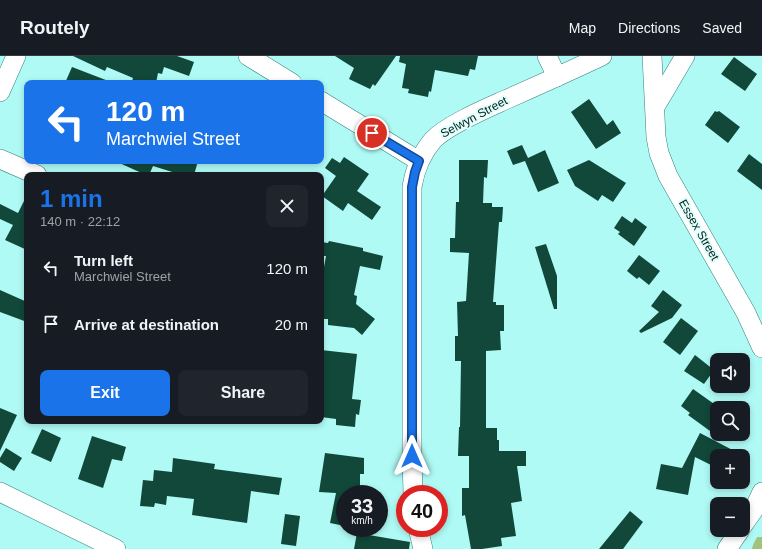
<!DOCTYPE html>
<html lang="en">
<head>
<meta charset="utf-8">
<style>
  body { margin:0; font-family:Helvetica,sans-serif; background:#20242c; color:#f1f3f6; height:100vh; display:flex; flex-direction:column; font-size:15px; white-space:nowrap }
  * { box-sizing:border-box; margin:0 }
  p { font-size:13px; color:#9ea1a6 }
  .icon { flex:none; width:22px; height:22px; fill:none; stroke:currentColor; stroke-width:2; stroke-linecap:round; stroke-linejoin:round }
  .map { position:relative; flex:1; overflow:hidden }
  .drawer { position:absolute; left:24px; top:116px; width:300px; height:252px; display:flex; flex-direction:column; background:#171b24; border-radius:8px; box-shadow:0 2px 6px #0003 }
  .drawer>* { flex:none }
  .hud { position:absolute; left:24px; top:24px; width:300px; height:84px; border-radius:8px; box-shadow:0 2px 6px #0003; background:#1a73e8; color:#fff; overflow:hidden }
  .buttons { position:absolute; left:710px; top:297px; display:grid; gap:8px }
  .buttons a { display:grid; place-items:center; width:40px; height:40px; border-radius:8px; background:#171b24; box-shadow:0 2px 6px #0003; font-size:20px }
  .speed { position:absolute; left:336px; top:429px; display:flex; gap:8px; font-size:20px; font-weight:700; text-align:center }
  .speed>* { display:grid; place-content:center; width:52px; height:52px; border-radius:50%; background:#171b24; box-shadow:0 2px 6px #0003; line-height:1 }
  .speed small { font-size:10px; font-weight:400 }
  .speed .limit { border:6px solid #d22; background:#fff; color:#111 }
  .pin { position:absolute; display:grid; place-items:center; width:34px; height:34px; color:#fff; margin:-17px; border:2px solid #fff; border-radius:50%; box-shadow:0 1px 4px #0007 }
  .me { position:absolute; width:44px; margin:-22px; rotate:0deg; stroke-linejoin:round; filter:drop-shadow(0 0 3px #0008) }
  .turn { display:flex; align-items:center; gap:14px; height:84px; padding:0 16px; font-size:18px }
  .turn .icon { width:52px; height:52px; stroke-width:2.5 }
  .turn b { display:block; font-size:28px; line-height:34px }
  .round { display:grid; place-items:center; flex:none; width:42px; height:42px; border-radius:8px; background:#20242c }
  .headline { display:flex; align-items:center; justify-content:space-between; height:68px; padding:0 16px }
  h1 { font-size:24px; font-weight:700; line-height:30px; color:#1a73e8 }
  .cta { display:flex; gap:8px; margin-top:auto; padding:8px 16px }
  .cta a { flex:1; height:46px; border-radius:8px; background:#1a73e8; color:#fff; font-size:16px; font-weight:700; line-height:46px; text-align:center }
  .cta a+a { background:#20242c; color:#f1f3f6 }
  ul { padding:0; list-style:none }
  li { display:flex; align-items:center; gap:12px; height:56px; padding:0 16px }
  li div { flex:1 }
  li b { display:block; font-size:15px }
  li em { font-style:normal }
  header { display:flex; align-items:center; gap:24px; box-sizing:border-box; height:56px; padding:0 20px; background:#171b24; border-bottom:1px solid #363941 }
  header strong { font-size:19px }
  nav { display:flex; gap:22px; margin-inline-start:auto; font-size:14px }
  .map>svg:first-child { display:block }
  .forest { fill:#a0c47d }
  .building { fill:#114839 }
  .lines { fill:none; stroke-linecap:round; stroke-linejoin:round }
  .minor-casing { stroke:#35807c; stroke-width:20 }
  .minor { stroke:#fff; stroke-width:19 }
  .route-casing { stroke:#114b97; stroke-width:10 }
  .route { stroke:#1a73e8; stroke-width:7 }
  .labels { text-anchor:middle; dominant-baseline:central; stroke-width:4; stroke-linejoin:round; paint-order:stroke }
  .street-label { font-size:12px; fill:#032322; stroke:#e1fefb }
</style>
</head>
<body>
<header>
<strong>Routely</strong>
<nav><a>Map</a><a>Directions</a><a>Saved</a></nav>
</header>
<div class="map">
<svg width="762" height="493" viewBox="0 0 762 493">
  <rect width="100%" height="100%" fill="#affaf5"/>
  <polygon class="forest" points="757,481 762,481 762,493 752,493 753,489"/>
  <g class="building">
    <polygon points="73,0 177,0 194,6 189,20 164,11 162,18 158,17 156,27 141,27 132,25 133,22 107,11 105,15"/>
    <polygon points="335,0 396,0 375,30 373,28 370,33 349,23 354,12"/>
    <polygon points="400,0 478,0 475,14 470,13 468,20 435,14 431,36 429,35 428,41 408,37 409,33 402,32 406,8 399,6"/>
    <polygon points="734,1 757,18 745,35 721,18"/>
    <polygon points="72,11 111,26 110,27 65,27"/>
    <polygon points="589,43 607,69 613,64 621,77 596,93 571,56"/>
    <polygon points="715,55 717,56 719,55 740,71 728,87 705,69"/>
    <polygon points="522,89 528,102 545,94 559,127 538,136 525,105 513,109 507,95"/>
    <polygon points="749,98 762,108 762,134 737,115"/>
    <polygon points="344,101 369,118 357,135 381,151 372,164 348,147 343,155 322,140 336,120 325,112 332,102 340,107"/>
    <polygon points="459,104 488,104 487,122 484,121 483,147 492,147 492,151 503,151 502,166 499,166 493,246 496,246 496,249 504,249 504,275 500,275 501,294 486,295 486,372 497,372 497,384 499,384 499,395 526,395 526,410 517,410 522,445 511,447 516,480 501,482 502,490 482,493 471,493 465,459 462,460 462,432 469,432 469,400 458,400 459,371 460,371 461,305 455,305 455,280 458,280 457,246 466,245 469,197 450,196 450,182 455,182 456,146 459,146"/>
    <polygon points="589,104 626,127 613,146 602,139 598,145 575,130 567,114"/>
    <polygon points="115,105 198,105 194,119 182,119 153,110 149,119 146,119"/>
    <polygon points="27,139 27,194 5,184 13,169 0,163 0,148 18,157"/>
    <polygon points="622,160 632,167 635,162 647,171 634,190 618,178 620,176 614,172"/>
    <polygon points="329,185 363,192 363,195 383,200 380,214 360,210 354,239 357,240 356,248 375,263 362,279 354,272 328,269 328,263 321,263 321,227 326,200 321,200 321,186 328,187"/>
    <polygon points="546,188 557,220 557,253 554,253 535,191"/>
    <polygon points="639,199 660,215 649,229 639,221 637,223 627,215"/>
    <polygon points="0,234 27,246 27,266 0,256"/>
    <polygon points="663,234 682,249 672,262 641,277 639,275 659,256 651,250"/>
    <polygon points="681,262 698,275 680,299 663,286"/>
    <polygon points="321,294 357,298 352,343 361,344 359,359 356,358 355,371 336,369 336,363 321,361"/>
    <polygon points="695,299 714,314 704,328 684,315"/>
    <polygon points="693,333 717,350 717,365 710,375 688,359 690,357 681,350"/>
    <polygon points="0,352 17,359 0,395"/>
    <polygon points="42,373 61,382 51,406 31,397"/>
    <polygon points="700,377 744,400 717,400 717,412 695,401 688,439 656,433 661,408 682,412"/>
    <polygon points="92,380 126,391 122,405 112,403 103,432 78,423"/>
    <polygon points="6,392 22,402 14,415 0,406 0,402"/>
    <polygon points="325,397 364,402 364,418 360,418 360,432 355,431 354,438 345,438 345,470 330,467 336,437 319,436"/>
    <polygon points="173,402 215,408 214,413 282,422 279,439 251,435 247,467 192,459 194,443 167,440 166,449 155,447 154,451 140,450 143,424 153,425 154,414 172,416"/>
    <polygon points="630,455 643,466 623,493 599,493"/>
    <polygon points="285,458 300,460 296,490 281,488"/>
    <polygon points="357,477 410,486 409,493 354,493"/>
  </g>
  <g class="lines">
    <defs>
      <g id="minor">
        <polyline points="248,0 292,27"/>
        <polyline points="547,0 557,21"/>
        <polyline points="652,0 656,81 659,97 668,120 746,257 762,292"/>
        <polyline points="0,36 16,0"/>
        <polyline points="321,45 419,105"/>
        <polyline points="655,51 685,0"/>
        <polyline points="0,103 37,119"/>
        <polyline points="0,436 116,493"/>
        <path d="M413 438 412 400V131C415 113 421 98 433 84 447 69 485 53 505 44 537 30 570 15 602 0"/>
        <polyline points="743,469 753,455 762,436"/>
        <polyline points="418,472 423,493"/>
        <polyline points="727,493 740,474"/>
      </g>
    </defs>
    <use href="#minor" class="minor-casing"/>
    <use href="#minor" class="minor"/>
  </g>
  <g class="lines">
    <defs>
      <polyline id="route" points="372,77 419,105 415,116 412,131 412,400"/>
    </defs>
    <use href="#route" class="route-casing"/>
    <use href="#route" class="route"/>
  </g>
  <g class="labels">
    <g class="street-label">
      <text transform="translate(474 61) rotate(-28)">Selwyn Street</text>
      <text transform="translate(699 174) rotate(60)">Essex Street</text>
    </g>
  </g>
</svg>
<div class="buttons">
<a><svg class="icon" aria-label="sound" viewBox="0 0 24 24"><path d="M4 9h4l5-4v14l-5-4H4zM17 9q2 3 0 6"/></svg></a>
<a><svg class="icon" aria-label="search" viewBox="0 0 24 24"><circle cx="10" cy="10" r="6"/><path d="M15 15l6 6"/></svg></a>
<a>+</a>
<a>−</a>
</div>
<div class="speed"><div>33<small>km/h</small></div><div class="limit">40</div></div>
<div class="pin" style="left:372px;top:77px;background:#d93025"><svg class="icon" aria-label="arrive" viewBox="0 0 24 24"><path d="M6 21V4h12l-3 4 3 4H6"/></svg></div>
<svg class="me" style="left:412px;top:400px" viewBox="-20 -20 40 40"><path d="M0-17L14 15 0 8-14 15z" fill="#1a73e8" stroke="#fff" stroke-width="4"/></svg>
<div class="hud">
<div class="turn"><svg class="icon" aria-label="left" viewBox="0 0 24 24"><path d="M17 20v-9H6M10 6l-5 5 5 5"/></svg><div><b>120 m</b>Marchwiel Street</div></div>
</div>
<section class="drawer">
<div class="headline"><div><h1>1 min</h1><p>140 m · 22:12</p></div><a class="round"><svg class="icon" aria-label="close" viewBox="0 0 24 24"><path d="M6 6l12 12M18 6L6 18"/></svg></a></div>
<ul>
<li><svg class="icon" aria-label="left" viewBox="0 0 24 24"><path d="M17 20v-9H6M10 6l-5 5 5 5"/></svg><div><b>Turn left</b><p>Marchwiel Street</p></div><em>120 m</em></li>
<li><svg class="icon" aria-label="arrive" viewBox="0 0 24 24"><path d="M6 21V4h12l-3 4 3 4H6"/></svg><div><b>Arrive at destination</b></div><em>20 m</em></li>
</ul>
<div class="cta"><a>Exit</a><a>Share</a></div>
</section>
</div>
</body>
</html>
